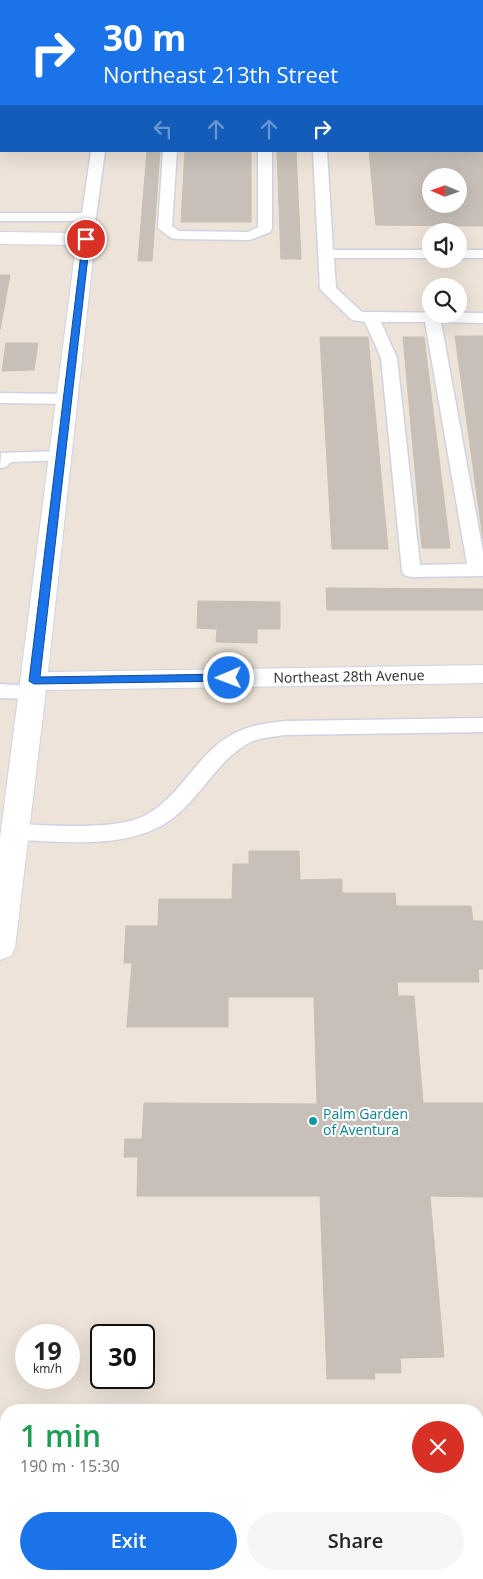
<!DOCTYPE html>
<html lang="en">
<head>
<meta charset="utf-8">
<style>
  body { margin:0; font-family:"Open Sans",sans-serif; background:#f6f6f6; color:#222; height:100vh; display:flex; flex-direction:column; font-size:19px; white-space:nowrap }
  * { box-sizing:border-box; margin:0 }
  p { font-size:16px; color:#767676 }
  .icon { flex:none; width:28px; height:28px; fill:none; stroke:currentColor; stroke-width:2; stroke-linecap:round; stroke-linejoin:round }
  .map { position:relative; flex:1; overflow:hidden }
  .side { position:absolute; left:0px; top:1404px; width:484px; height:176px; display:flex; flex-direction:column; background:#fff; border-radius:20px 20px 0 0; box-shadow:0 5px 20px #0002 }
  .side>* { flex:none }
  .hud { position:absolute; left:0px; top:0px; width:484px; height:152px; box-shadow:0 5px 20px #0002; background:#1a73e8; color:#fff; overflow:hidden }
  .needle { width:32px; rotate:272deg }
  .tools { position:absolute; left:422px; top:168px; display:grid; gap:10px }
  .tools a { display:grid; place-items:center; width:45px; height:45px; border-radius:50%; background:#fff; box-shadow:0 5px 20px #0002; font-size:25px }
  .speed { position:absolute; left:15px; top:1324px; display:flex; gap:10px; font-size:25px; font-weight:700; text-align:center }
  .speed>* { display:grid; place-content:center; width:65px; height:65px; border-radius:50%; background:#fff; box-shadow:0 5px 20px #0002; line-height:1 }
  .speed small { font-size:12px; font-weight:400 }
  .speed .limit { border:2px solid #111; border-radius:8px; background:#fff; color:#111 }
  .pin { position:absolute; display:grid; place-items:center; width:42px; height:42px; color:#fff; margin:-21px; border:2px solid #fff; border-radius:50%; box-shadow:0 1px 5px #0007 }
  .me { position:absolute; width:55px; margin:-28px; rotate:269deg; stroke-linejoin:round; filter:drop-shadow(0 0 4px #0008) }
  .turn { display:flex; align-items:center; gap:18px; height:105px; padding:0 20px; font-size:22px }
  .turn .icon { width:65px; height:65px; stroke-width:2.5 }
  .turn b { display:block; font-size:35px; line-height:42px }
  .lanes { display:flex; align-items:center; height:48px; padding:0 20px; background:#0003; justify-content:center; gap:25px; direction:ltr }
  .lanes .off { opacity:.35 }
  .round { display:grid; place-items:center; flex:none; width:52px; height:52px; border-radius:26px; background:#f6f6f6 }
  .overview { display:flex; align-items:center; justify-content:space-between; height:85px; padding:0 20px }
  h1 { font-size:30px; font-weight:600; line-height:38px; color:#1e9e55 }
  .primary-button { display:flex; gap:10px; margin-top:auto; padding:10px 20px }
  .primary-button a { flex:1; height:58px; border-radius:30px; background:#1a73e8; color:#fff; font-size:20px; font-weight:600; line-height:58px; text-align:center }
  .primary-button a+a { background:#f6f6f6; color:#222 }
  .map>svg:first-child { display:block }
  .building { fill:#c8c0b8; stroke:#c8bfb2; fill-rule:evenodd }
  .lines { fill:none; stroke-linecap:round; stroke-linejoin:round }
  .service-casing { stroke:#ced3e3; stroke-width:3 }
  .minor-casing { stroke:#ced3e3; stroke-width:2 }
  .tertiary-casing { stroke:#ced3e3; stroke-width:2 }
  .primary-casing { stroke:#c7c7c7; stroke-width:2 }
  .service { fill:#fff; fill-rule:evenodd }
  .minor { fill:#fff; fill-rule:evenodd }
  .tertiary { fill:#fff; fill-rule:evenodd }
  .primary { fill:#fecc4c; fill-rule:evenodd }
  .route { fill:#1a73e8; stroke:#114b97 }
  .culture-dot { fill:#0f9aa8; stroke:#fff; stroke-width:2 }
  .labels { text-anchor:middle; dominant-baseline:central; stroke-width:4; stroke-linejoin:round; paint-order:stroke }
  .street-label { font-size:14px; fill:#292929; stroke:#fff }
  .culture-label { font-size:14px; fill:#0d838f; stroke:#fff; text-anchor:start }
</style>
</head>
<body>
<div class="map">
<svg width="483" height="1579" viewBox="0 0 483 1579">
  <rect width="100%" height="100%" fill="#ede3d8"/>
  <g class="building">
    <path d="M482 90 483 226 376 225 369 151H482ZM431 176H459V204H431Z"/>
    <polygon points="147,151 160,151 152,261 138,261"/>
    <polygon points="185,151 251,151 251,222 181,222"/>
    <polygon points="277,151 296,151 301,259 281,259"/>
    <polygon points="0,275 10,275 0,330"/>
    <polygon points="455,336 483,336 483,539"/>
    <polygon points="320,337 368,337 388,549 332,549"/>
    <polygon points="403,337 424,337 450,548 422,548"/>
    <polygon points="6,343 38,343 34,370 2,371"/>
    <polygon points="326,588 483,589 483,610 327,610"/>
    <polygon points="198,601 280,602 280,629 257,629 257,643 216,642 217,629 197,628"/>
    <polygon points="249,851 299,851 300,880 342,879 342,893 395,893 396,906 471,906 473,921 483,921 483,969 478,969 479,982 397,982 398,996 414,996 423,1103 483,1103 483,1197 430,1196 444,1357 400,1358 401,1373 374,1373 375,1379 327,1379 320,1196 137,1196 138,1157 124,1157 125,1139 142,1139 144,1103 317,1104 314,997 228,997 228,1027 127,1027 132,963 124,963 126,926 158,926 159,899 232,899 233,864 249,864"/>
  </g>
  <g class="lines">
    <defs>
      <g id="service">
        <rect x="173" y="0" width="12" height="1"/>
        <rect x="482" y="78" width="1" height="8"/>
        <polygon points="91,151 105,151 93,239 91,242 81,242 79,239 81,221 0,221 0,213 82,213"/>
        <polygon points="163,151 177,151 172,226 179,231 248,232 258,227 258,151 272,151 272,229 270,232 250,240 176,239 171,238 158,228"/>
        <path d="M313 151H327L333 250H431V258H334L336 288 362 312 483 313V323L441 322 483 552V576L411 577 404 575 402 571 381 358 365 322 352 320 320 289ZM381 322H425L467 564 420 565 397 358Z"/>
        <rect x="459" y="250" width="24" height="8"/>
        <polygon points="0,393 68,394 74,395 76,399 74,403 68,404 0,403"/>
        <polygon points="61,451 67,452 70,456 67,460 11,462 6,467 0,468 1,453"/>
        <polygon points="0,684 40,687 43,692 40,697 33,699 0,698"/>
        <path d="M483 718V732L285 735C274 737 262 737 251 742 214 760 197 808 159 827 116 849 61 841 15 840L7 838 4 832 7 826 15 824C50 825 113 831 144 816 181 797 197 753 233 734 249 725 268 723 285 721Z"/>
      </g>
      <g id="minor">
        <polygon points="1,13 1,23 0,24 0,14"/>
        <polygon points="0,232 86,233 93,235 95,239 48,672 483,665 483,683 46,690 15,948 11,956 0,960 0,838 76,245 0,244"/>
      </g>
      <g id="tertiary">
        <rect x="0" y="1496" width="6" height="38"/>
        <rect x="478" y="1497" width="5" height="38"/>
      </g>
      <g id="primary">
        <polygon points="198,0 220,0 221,1 199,1"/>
        <polygon points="340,0 362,0 363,1 341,1"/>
        <rect x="482" y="19" width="1" height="10"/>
        <rect x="482" y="46" width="1" height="10"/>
      </g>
    </defs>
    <use href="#service" class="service-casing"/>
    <use href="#minor" class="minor-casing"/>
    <use href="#tertiary" class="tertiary-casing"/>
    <use href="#primary" class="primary-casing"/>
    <use href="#service" class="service"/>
    <use href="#minor" class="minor"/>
    <use href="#tertiary" class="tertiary"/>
    <use href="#primary" class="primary"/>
  </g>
  <polygon class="route" points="83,237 90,239 40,677 229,674 233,675 235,678 233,681 34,684 29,681"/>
  <circle class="culture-dot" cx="313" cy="1121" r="5"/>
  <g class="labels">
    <g class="street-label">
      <text transform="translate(349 676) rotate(-1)">Northeast 28th Avenue</text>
    </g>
    <g class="culture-label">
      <text x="323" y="1113">Palm Garden<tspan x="323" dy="16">of Aventura</tspan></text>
    </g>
  </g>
</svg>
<div class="tools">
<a><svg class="needle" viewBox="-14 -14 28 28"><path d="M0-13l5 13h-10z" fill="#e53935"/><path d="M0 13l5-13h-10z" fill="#767676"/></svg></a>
<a><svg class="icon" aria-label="sound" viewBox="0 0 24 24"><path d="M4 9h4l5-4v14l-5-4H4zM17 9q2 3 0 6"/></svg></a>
<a><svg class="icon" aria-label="search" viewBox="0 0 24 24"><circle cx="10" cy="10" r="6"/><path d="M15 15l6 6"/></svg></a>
</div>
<div class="speed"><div>19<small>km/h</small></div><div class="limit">30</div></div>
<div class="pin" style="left:86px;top:239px;background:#d93025"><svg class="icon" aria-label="arrive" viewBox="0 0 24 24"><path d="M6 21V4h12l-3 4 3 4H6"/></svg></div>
<svg class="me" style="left:229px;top:678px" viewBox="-20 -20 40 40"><circle r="17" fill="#1a73e8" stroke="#fff" stroke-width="3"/><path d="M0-11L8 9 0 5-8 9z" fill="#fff"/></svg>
<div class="hud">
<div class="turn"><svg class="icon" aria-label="right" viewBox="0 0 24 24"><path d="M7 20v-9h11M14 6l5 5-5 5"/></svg><div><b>30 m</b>Northeast 213th Street</div></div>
<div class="lanes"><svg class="icon off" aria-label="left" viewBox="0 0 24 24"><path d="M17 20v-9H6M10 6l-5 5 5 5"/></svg><svg class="icon off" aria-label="ahead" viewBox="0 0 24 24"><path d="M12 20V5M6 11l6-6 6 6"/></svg><svg class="icon off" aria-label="ahead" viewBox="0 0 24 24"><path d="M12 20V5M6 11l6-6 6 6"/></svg><svg class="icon" aria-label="right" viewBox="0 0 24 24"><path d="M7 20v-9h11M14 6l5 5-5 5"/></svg></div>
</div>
<section class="side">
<div class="overview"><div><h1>1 min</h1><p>190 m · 15:30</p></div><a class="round" style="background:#d93025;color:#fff"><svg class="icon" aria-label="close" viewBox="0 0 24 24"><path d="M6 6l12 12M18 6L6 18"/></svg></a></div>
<div class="primary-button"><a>Exit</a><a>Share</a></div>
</section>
</div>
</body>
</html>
